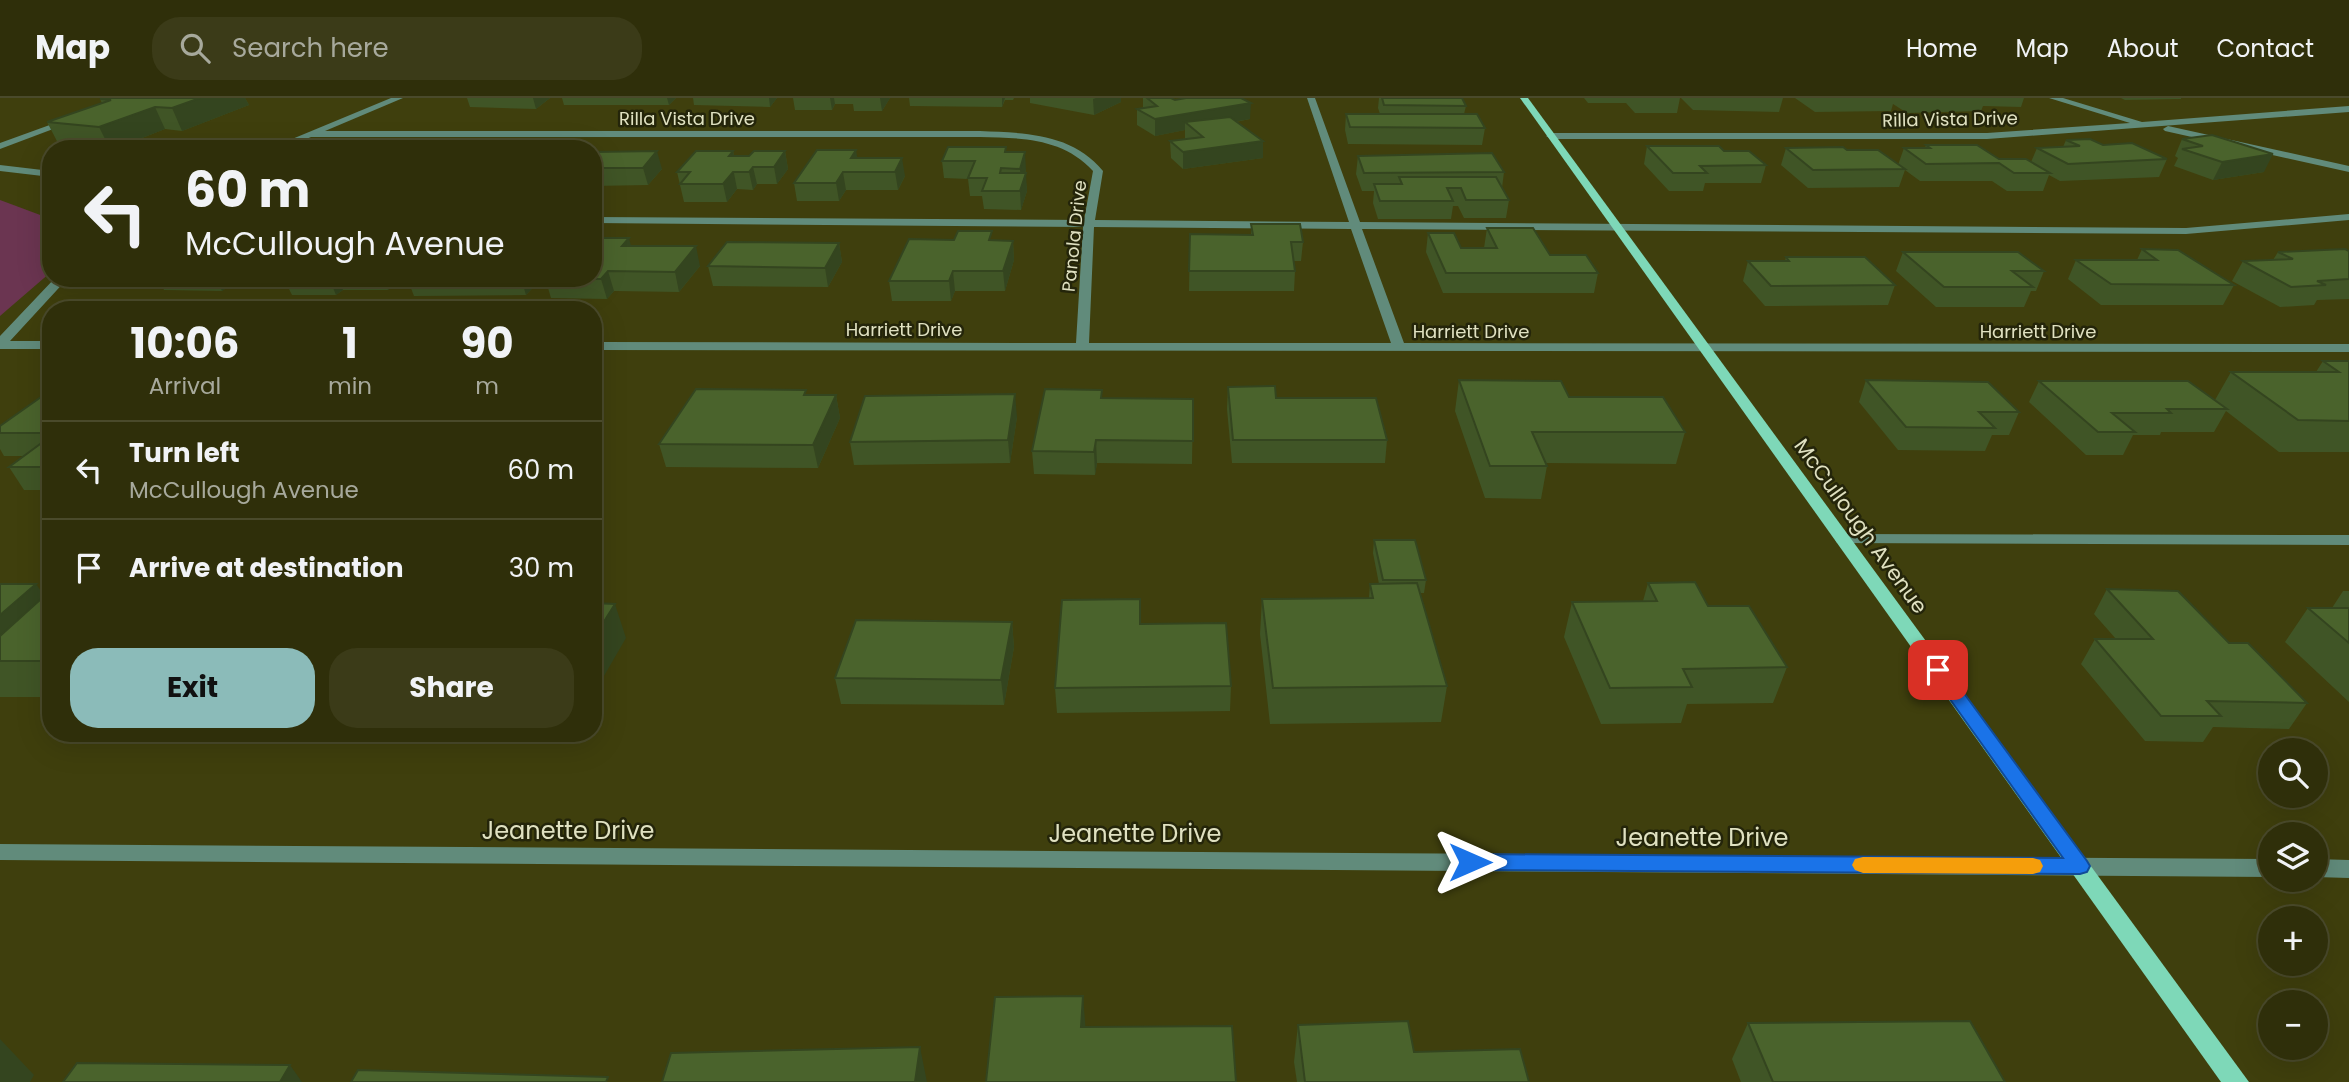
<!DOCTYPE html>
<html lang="en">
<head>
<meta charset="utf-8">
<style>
  body { margin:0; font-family:Poppins,sans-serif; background:#3b3b18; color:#f1f3f6; height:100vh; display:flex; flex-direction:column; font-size:26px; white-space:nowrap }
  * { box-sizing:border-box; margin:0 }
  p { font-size:23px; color:#a7a99c }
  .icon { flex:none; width:38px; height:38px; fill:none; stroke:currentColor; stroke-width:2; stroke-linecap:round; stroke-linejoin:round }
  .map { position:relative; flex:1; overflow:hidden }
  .panel { position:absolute; left:42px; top:203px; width:560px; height:441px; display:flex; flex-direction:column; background:#2f2f0a; border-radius:28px; box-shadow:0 7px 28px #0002,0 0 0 2px #4a4a2b }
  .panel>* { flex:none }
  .banner { position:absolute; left:42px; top:42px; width:560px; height:147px; border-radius:28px; box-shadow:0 7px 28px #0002,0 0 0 2px #4a4a2b; background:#2f2f0a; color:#f1f3f6; overflow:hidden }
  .fabs { position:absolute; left:2258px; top:640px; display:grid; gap:14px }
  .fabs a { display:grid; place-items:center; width:70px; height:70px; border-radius:50%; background:#2f2f0a; box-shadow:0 7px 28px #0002,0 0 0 2px #4a4a2b; font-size:35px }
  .pin { position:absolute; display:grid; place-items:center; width:60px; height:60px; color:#fff; margin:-30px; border-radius:14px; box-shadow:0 4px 10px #0006 }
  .me { position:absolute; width:77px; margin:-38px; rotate:90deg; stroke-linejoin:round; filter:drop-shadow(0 0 5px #0008) }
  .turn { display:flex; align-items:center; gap:24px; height:147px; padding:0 28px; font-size:32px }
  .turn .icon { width:91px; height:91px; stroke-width:2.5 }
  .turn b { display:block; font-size:49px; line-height:60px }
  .eta { display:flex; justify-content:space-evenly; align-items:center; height:119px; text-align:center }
  .eta b { font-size:42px; font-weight:700; line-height:49px }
  .primary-button { display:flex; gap:14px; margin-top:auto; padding:14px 28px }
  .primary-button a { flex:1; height:80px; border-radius:28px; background:#8bbbb9; color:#111; font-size:28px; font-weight:700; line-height:80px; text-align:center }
  .primary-button a+a { background:#3b3b18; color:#f1f3f6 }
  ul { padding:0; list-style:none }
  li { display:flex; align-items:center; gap:21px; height:98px; padding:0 28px; border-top:2px solid #4a4a2b }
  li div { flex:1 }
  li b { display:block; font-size:26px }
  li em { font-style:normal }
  header { display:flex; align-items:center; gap:42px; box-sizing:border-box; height:98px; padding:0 35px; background:#2f2f0a; border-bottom:2px solid #4a4a2b }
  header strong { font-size:33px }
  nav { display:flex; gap:38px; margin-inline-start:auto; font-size:24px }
  .search { width:490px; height:63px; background:#3b3b18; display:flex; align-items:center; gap:18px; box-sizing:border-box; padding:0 24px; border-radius:28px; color:#a7a99c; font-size:26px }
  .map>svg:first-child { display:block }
  .green { fill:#6b3551 }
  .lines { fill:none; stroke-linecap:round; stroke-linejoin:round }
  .minor { fill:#618b7b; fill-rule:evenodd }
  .major { fill:#7ed8b8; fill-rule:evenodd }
  .wall { fill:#405526 }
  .shaded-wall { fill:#34451f }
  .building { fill:#4a632c; stroke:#34451f; stroke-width:2 }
  .route { fill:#1a73e8; stroke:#114b97; stroke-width:2 }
  .slow { fill:#f59e0b }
  .labels { text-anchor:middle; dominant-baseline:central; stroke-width:5; stroke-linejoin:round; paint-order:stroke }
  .far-street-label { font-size:18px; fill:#e0e1c1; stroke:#24250a }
  .street-label { font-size:21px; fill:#e0e1c1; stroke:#24250a }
  .near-street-label { font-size:24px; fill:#e0e1c1; stroke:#24250a }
</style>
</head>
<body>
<header>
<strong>Map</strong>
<div class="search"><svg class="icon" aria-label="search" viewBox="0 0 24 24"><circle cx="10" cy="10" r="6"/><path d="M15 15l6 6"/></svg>Search here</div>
<nav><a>Home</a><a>Map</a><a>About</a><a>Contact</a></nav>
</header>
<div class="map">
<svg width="2349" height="984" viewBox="0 0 2349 984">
  <rect width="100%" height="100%" fill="#3f3f0d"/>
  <polygon class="green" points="0,102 51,121 51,174 0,218"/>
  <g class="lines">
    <g class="minor">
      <path d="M391 0H403L325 33H980C1025 35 1072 35 1103 73L1095 122 1349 124 1307 0H1315L1360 124 2186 130 2349 116V122L2186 136 1362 131 1404 245 2349 246V254L593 252V244L1076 245 1083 129 593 125V119L1084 122 1093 73C1063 40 1022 40 980 39H311L282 51H268ZM1094 129 1351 131 1391 245H1089Z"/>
      <polygon points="2049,0 2063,0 2142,24 2349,8 2349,14 1987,41 1551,41 1546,38 1551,35 1987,35 2130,25"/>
      <polygon points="69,20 77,22 0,51 0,45"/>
      <polygon points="2168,28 2349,68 2349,74 2165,33 2163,31"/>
      <polygon points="0,67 51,73 51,79 0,73"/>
      <polygon points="55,180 68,180 10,243 51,243 51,251 0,251 0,238"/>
      <polygon points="1843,436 2349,437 2349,447 1837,445 1835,441"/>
      <polygon points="0,746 2270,761 2270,779 0,762"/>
      <polygon points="2315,761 2349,762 2349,780 2315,779"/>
    </g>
    <polygon class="major" points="1520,0 1528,0 2249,984 2221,984"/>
  </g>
  <g class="wall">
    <polygon points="104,0 245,0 249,7 182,33 165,31 114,51 98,51 59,47 47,24 102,5 100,1"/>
    <polygon points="467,0 550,0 536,11 470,9"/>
    <polygon points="562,0 676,0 669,7 564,7"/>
    <polygon points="693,0 777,0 770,9 694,7"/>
    <polygon points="793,0 890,0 882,13 854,13 853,6 835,6 832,12 795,12"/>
    <polygon points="909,0 1014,0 1013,2 1005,2 1002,9 910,8"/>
    <polygon points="1030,0 1121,0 1121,4 1094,17 1030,5"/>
    <polygon points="1143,0 1171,0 1175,2 1250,21 1236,24 1263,43 1263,60 1183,71 1171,60 1170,43 1185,41 1185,32 1155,38 1137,27 1137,11 1143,10"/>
    <polygon points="1379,0 1462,0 1466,8 1464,16 1485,30 1482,47 1348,46 1345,32 1346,16 1380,16 1378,10"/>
    <polygon points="1584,0 1680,0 1677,15 1635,15 1626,5 1588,5"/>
    <polygon points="1681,0 1783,0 1779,14 1693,12"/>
    <polygon points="1795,0 2024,0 2021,9 1983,8 1981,13 1907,15 1893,6 1891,13 1815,14"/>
    <polygon points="2121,0 2181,0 2181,1 2125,2"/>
    <polygon points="2212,37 2264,74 2213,82 2174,68 2178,60 2175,58 2182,41"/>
    <polygon points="2066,42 2103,47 2167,61 2159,79 2060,83 2049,77 2043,93 2007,93 1992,83 1920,83 1905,72 1899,89 1808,90 1781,67 1786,50 1847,52 1898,67 1904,50 1925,50 1926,47 1999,61 2031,64 2037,50 2063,49"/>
    <polygon points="1647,48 1724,53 1766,67 1761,85 1705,85 1703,93 1669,93 1644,66"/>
    <polygon points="733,53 734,58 749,58 785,53 788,71 777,86 757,86 753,92 737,91 727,104 684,104 677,74"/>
    <polygon points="593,54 662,71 648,87 593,88"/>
    <polygon points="1007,54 1026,72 1025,75 1027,93 1021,112 984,111 982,98 970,98 968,81 944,80 942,63"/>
    <polygon points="1358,58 1504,74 1502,90 1509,102 1506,120 1464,120 1458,108 1453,108 1451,121 1378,121 1373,105 1374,93 1362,93 1356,76"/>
    <polygon points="858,60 905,78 898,92 846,92 839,103 797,103 794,85"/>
    <polygon points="1251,126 1303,144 1301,163 1293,163 1295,173 1294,193 1189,193 1190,136 1251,137"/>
    <polygon points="1487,130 1550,157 1598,175 1594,195 1443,195 1426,154 1428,135 1461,150 1484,150"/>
    <polygon points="993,142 1013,143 1014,162 1005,193 955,193 951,203 892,203 889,183"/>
    <polygon points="839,145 842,164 828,189 713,188 708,168"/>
    <polygon points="631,148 700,168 679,194 614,193 607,201 551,200 545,180"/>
    <polygon points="2142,151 2234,187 2223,207 2101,207 2068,181 2076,162 2137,162"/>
    <polygon points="2349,153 2349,201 2317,202 2314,207 2280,209 2232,183 2243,163 2273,162 2278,154"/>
    <polygon points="1903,154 2044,173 2036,193 2031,193 2024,209 1936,209 1896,173"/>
    <polygon points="1786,159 1895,187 1888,207 1765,208 1743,183 1748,163 1785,163"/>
    <polygon points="158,180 240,180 222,193 164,192"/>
    <polygon points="264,180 402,180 388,192 343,192 336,197 292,197 289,191 268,191"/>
    <polygon points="407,180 542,180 526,197 414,198"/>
    <polygon points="2323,263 2349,263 2349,354 2279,354 2226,313 2214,334 2161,334 2160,337 2133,337 2123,357 2086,357 2029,304 2039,283 2215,302 2231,274 2316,274"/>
    <polygon points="1459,282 1569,299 1685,334 1676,366 1546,365 1547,368 1541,401 1485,400 1455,313"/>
    <polygon points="1866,282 2019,314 2009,337 1992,337 1985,353 1898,352 1859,304"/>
    <polygon points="1228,289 1276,300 1387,342 1385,365 1232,365 1227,311"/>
    <polygon points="51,292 51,392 24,392 9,369 24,358 4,358 0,351 0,328"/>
    <polygon points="807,297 836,297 840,320 818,370 666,369 659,346"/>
    <polygon points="1103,300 1193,301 1192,366 1097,365 1095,377 1034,376 1032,353"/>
    <polygon points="1017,319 1010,365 854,367 850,344"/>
    <polygon points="1374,442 1426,482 1424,495 1420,495 1447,588 1441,624 1270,626 1260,536 1262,501 1369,500 1370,486 1379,486 1373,455"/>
    <polygon points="1648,485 1708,508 1787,569 1773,605 1687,606 1681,625 1601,626 1564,539 1572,504 1643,503"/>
    <polygon points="0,486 45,498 51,492 51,599 0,599"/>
    <polygon points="2107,491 2229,545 2307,605 2289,631 2213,629 2203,644 2145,643 2081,566 2095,541 2116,541 2094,516"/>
    <polygon points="2343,493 2349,493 2349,604 2285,544 2308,510 2332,510"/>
    <polygon points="1140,501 1141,526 1231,588 1230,613 1057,615 1055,590"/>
    <polygon points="1012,524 1014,549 1004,607 841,606 835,580"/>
    <polygon points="269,635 346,635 341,641 272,641"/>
    <polygon points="1748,925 2005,984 1741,984 1732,961"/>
    <polygon points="1298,927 1414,954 1529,984 1297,984 1294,964"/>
  </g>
  <g class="shaded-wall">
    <polygon points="200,0 245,0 249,7 182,33 172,10"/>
    <polygon points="533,0 550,0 536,11"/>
    <polygon points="667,0 676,0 669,7"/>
    <polygon points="769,0 777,0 770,9"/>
    <polygon points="830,0 834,0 835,6 832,12"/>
    <polygon points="880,0 890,0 882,13"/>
    <polygon points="1002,0 1005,0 1002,9"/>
    <polygon points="1096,0 1121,0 1121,4 1094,17 1093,1"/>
    <polygon points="1251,5 1250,21 1194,31 1185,24 1185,32 1155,38 1155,21"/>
    <polygon points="155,9 165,31 114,51 110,51 99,29"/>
    <polygon points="1263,43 1263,60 1183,71 1183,54"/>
    <polygon points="856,52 859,69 851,60"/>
    <polygon points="657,53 662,71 648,87 643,70"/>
    <polygon points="733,53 737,71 734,75 737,91 727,104 723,86 729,58"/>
    <polygon points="785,53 788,71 777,86 774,69"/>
    <polygon points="1025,54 1026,72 1021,88 1020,71"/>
    <polygon points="2273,56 2264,74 2213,82 2222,64"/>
    <polygon points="902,60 905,78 898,92 895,74"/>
    <polygon points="753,69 757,86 753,92 749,74"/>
    <polygon points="843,74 846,92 839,103 836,85"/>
    <polygon points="1026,75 1027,93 1021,112 1020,93"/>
    <polygon points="629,140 634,159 622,148"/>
    <polygon points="1013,143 1014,162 1005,193 1003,173"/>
    <polygon points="839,145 842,164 828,189 825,170"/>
    <polygon points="696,148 700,168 679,194 675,174"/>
    <polygon points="608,173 614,193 607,201 601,181"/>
    <polygon points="953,173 955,193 951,203 949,183"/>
    <polygon points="216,180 240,180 222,193"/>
    <polygon points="329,180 338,180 343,192 336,197"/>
    <polygon points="384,180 402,180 388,192"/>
    <polygon points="521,180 542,180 526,197"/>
    <polygon points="1015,296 1017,319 1010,365 1008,342"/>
    <polygon points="836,297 840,320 818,370 813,347"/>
    <polygon points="1096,342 1097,365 1095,377 1094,354"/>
    <polygon points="36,486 51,507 0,558 0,517"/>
    <polygon points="615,506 626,540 593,597 593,541"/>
    <polygon points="1012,524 1014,549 1004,607 1001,582"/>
    <polygon points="338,635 346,635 341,641"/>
    <polygon points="1083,898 1086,935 1081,929"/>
    <polygon points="0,941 34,977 30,984 0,984"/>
    <polygon points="920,949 927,984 915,984"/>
    <polygon points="290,967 302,984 280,984"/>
  </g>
  <g class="building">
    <polygon points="104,0 200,0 172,10 155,9 99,29 47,24 111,2 100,1"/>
    <polygon points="1147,0 1171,0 1175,2 1186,0 1241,0 1251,5 1155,21 1137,11 1157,8"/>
    <polygon points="1382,0 1462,0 1466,8 1384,7"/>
    <polygon points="1346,16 1477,16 1485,30 1350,29"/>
    <polygon points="1230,19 1263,43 1183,54 1170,43 1203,39 1185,24"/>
    <polygon points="2212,37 2273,56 2222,64 2182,51 2203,48 2182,41"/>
    <polygon points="2090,41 2103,47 2132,45 2167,61 2068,66 2037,50 2080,48 2066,42"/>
    <polygon points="1926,47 1977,47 1999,61 2026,61 2050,75 2014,75 1999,65 1926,66 1904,50 1930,50"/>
    <polygon points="1647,48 1719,48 1724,53 1749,53 1766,67 1700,68 1707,75 1673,75"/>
    <polygon points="948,49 1006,49 1005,54 1025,54 1020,71 1001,70 1000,75 1026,75 1020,93 982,93 987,80 968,80 975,63 942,63"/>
    <polygon points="1843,49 1847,52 1878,52 1905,71 1813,72 1786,50"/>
    <polygon points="817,52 856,52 851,60 902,60 895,74 843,74 836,85 794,85"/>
    <polygon points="657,53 643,70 593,70 593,54"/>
    <polygon points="696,53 733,53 729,58 749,58 754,53 785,53 774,69 753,69 749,74 733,74 723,86 680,86 690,74 677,74"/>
    <polygon points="1492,55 1504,74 1364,75 1358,58"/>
    <polygon points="1399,79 1496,79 1509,102 1466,102 1461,90 1447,90 1453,103 1380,103 1374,86 1402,86"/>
    <polygon points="1251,126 1300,126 1303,144 1291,144 1295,173 1189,173 1190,136 1253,137"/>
    <polygon points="1487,130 1533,130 1550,157 1586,157 1598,175 1446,175 1428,135 1454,135 1461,150 1497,150"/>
    <polygon points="958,133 992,133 989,142 1013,143 1003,173 953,173 949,183 889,183 909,141 954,142"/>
    <polygon points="593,140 629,140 622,148 696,148 675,174 608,173 601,181 545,180 593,180"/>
    <polygon points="727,144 839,145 825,170 708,168"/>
    <polygon points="2142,151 2178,152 2234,187 2111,186 2076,162 2157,162"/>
    <polygon points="2345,151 2349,153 2349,181 2317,183 2326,187 2291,189 2243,163 2293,161 2278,154"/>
    <polygon points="1903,154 2018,154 2044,173 2012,173 2033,189 1944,189"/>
    <polygon points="1786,159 1865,159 1895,187 1771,188 1748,163 1789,163"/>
    <polygon points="2323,263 2349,263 2349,323 2298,322 2231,274 2339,274"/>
    <polygon points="1459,282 1561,283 1569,299 1663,299 1685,334 1532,334 1547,368 1490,368"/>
    <polygon points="1866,282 1988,284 2019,314 1979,314 1995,330 1906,329"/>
    <polygon points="2039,283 2188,283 2227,311 2167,311 2171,315 2112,315 2135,334 2098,334"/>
    <polygon points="1275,288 1276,300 1376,300 1387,342 1233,342 1228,289"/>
    <polygon points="696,291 806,292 804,297 836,297 813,347 659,346"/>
    <polygon points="1045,291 1102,292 1101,300 1193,301 1193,343 1096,342 1094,354 1032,353"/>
    <polygon points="51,292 51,335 0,335 0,328"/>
    <polygon points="1015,296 1008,342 850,344 865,298"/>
    <polygon points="51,338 51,369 9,369"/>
    <polygon points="1374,442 1415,442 1426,482 1383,482"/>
    <polygon points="1695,484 1708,508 1749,508 1787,569 1683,571 1692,589 1610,590 1572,504 1657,503 1648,485"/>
    <polygon points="1417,485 1447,588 1273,590 1262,501 1373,500 1370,486"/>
    <polygon points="0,486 36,486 0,517"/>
    <polygon points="2107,491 2178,493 2229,545 2248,545 2307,605 2207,603 2221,618 2161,618 2095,541 2153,541"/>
    <polygon points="51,492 51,563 0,563 0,538"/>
    <polygon points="1140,501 1140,526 1226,525 1231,588 1055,590 1062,502"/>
    <polygon points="593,505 615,506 593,541"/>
    <polygon points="2308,510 2349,510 2349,545"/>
    <polygon points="856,522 1012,524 1001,582 835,580"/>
    <polygon points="1083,898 1081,929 1232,928 1236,984 986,984 995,899"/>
    <polygon points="1408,923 1414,954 1520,951 1529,984 1305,984 1298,927"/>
    <polygon points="1970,923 2005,984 1773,984 1748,925"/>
    <polygon points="920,949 915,984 662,984 671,955"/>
    <polygon points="77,965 290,967 280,984 63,984"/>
    <polygon points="358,972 608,979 606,984 351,984"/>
  </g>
  <polygon class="route" points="1938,566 1944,568 2087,763 2090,768 2087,774 2080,776 1470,772 1463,770 1460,764 1463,759 1470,756 2063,760 1932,576 1929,572"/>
  <polygon class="slow" points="1863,759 2033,760 2040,762 2043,768 2040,774 2033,776 1863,775 1855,772 1852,767 1855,761"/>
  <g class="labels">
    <g class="far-street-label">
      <text x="687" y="20">Rilla Vista Drive</text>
      <text transform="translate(1950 21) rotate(-1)">Rilla Vista Drive</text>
      <text transform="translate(1074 138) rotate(-84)">Panola Drive</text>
      <text x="904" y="231">Harriett Drive</text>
      <text x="1471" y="233">Harriett Drive</text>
      <text x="2038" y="233">Harriett Drive</text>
    </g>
    <g class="street-label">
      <text transform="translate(1861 428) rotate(54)">McCullough Avenue</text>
    </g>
    <g class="near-street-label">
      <text x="568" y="732">Jeanette Drive</text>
      <text x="1135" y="735">Jeanette Drive</text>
      <text x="1702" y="739">Jeanette Drive</text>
    </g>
  </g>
</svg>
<div class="fabs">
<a><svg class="icon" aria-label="search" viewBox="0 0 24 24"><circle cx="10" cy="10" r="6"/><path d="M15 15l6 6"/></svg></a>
<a><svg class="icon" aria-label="layers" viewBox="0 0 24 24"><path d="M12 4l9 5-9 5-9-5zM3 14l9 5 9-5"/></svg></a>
<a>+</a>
<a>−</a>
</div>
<div class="pin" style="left:1938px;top:572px;background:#d93025"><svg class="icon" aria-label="arrive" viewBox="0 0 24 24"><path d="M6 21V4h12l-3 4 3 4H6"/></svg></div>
<svg class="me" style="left:1470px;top:764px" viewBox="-20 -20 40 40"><path d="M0-17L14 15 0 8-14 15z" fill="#1a73e8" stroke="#fff" stroke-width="4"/></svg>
<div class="banner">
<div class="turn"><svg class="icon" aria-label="left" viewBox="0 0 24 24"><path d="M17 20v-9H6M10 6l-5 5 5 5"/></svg><div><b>60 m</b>McCullough Avenue</div></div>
</div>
<section class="panel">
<div class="eta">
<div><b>10:06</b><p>Arrival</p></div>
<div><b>1</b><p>min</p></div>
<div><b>90</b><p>m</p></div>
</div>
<ul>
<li><svg class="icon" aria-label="left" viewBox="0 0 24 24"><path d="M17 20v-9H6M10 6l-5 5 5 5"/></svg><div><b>Turn left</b><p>McCullough Avenue</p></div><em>60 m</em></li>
<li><svg class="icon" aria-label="arrive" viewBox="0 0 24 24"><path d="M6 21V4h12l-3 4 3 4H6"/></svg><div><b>Arrive at destination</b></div><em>30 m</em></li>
</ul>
<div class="primary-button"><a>Exit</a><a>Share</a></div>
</section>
</div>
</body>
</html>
